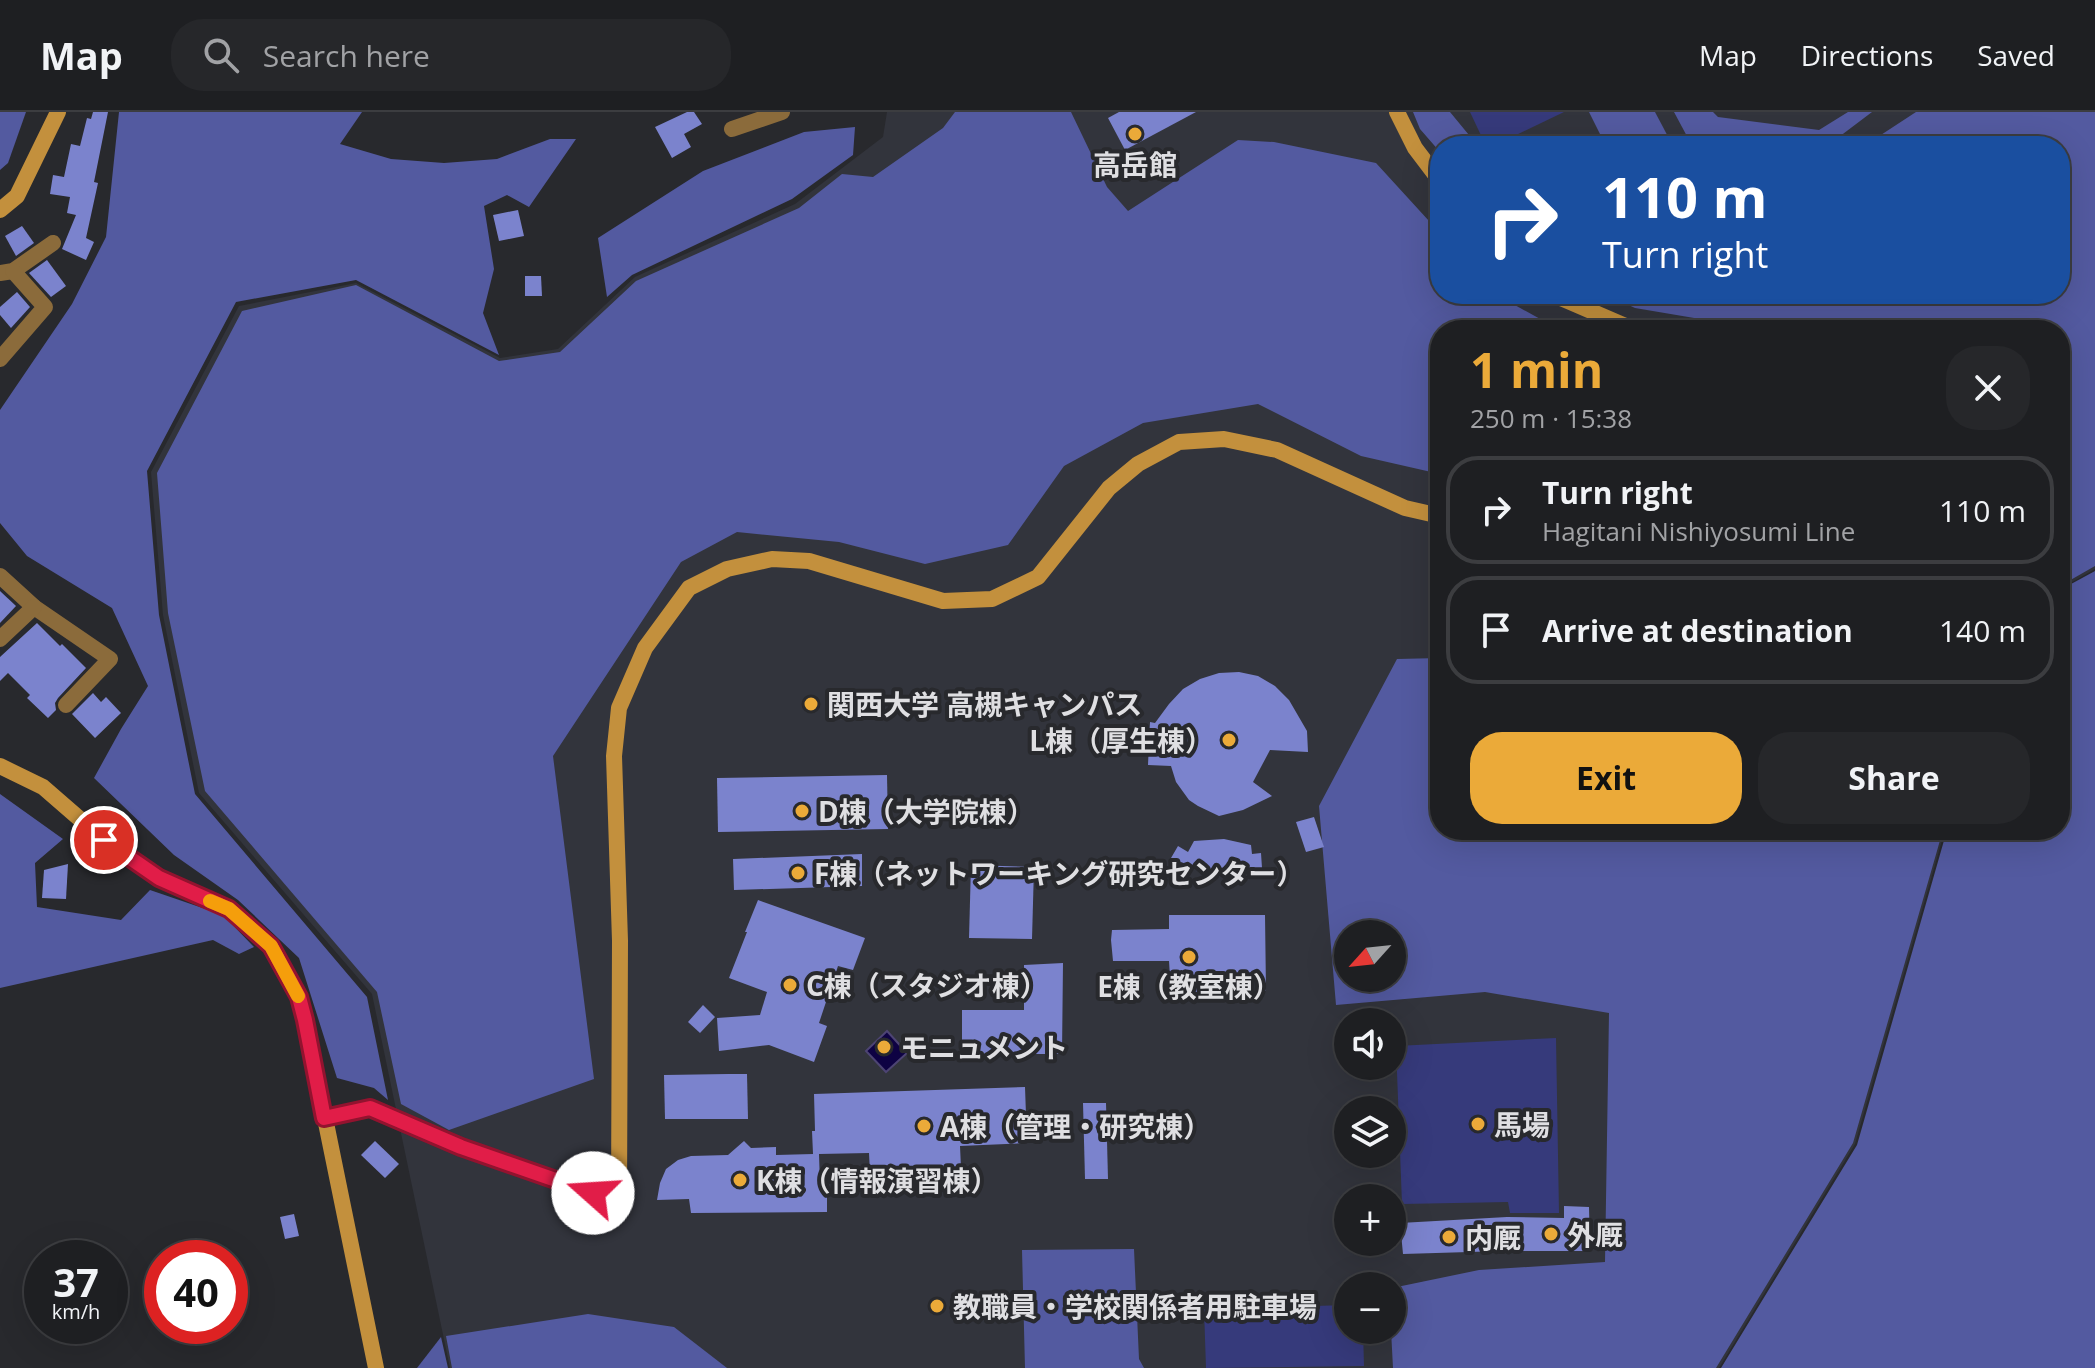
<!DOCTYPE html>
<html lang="en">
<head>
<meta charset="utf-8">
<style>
  body { margin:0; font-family:"Open Sans","Noto Sans JP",sans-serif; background:#26272a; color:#f1f3f6; height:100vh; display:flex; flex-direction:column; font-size:30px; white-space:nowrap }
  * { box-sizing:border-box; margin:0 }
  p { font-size:26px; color:#a1a2a5 }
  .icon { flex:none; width:44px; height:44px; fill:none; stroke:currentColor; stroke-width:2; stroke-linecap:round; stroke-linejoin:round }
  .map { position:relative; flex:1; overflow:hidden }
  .drawer { position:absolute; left:1430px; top:208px; width:640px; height:520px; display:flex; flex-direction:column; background:#1e1f22; border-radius:32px; box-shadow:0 8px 32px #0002,0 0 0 2px #3c3d40 }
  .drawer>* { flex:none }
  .guide { position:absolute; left:1430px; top:24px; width:640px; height:168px; border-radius:32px; box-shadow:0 8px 32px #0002,0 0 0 2px #3c3d40; background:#1a4fa0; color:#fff; overflow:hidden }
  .needle { width:52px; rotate:243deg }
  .buttons { position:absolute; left:1334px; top:808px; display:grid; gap:16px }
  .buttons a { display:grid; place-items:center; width:72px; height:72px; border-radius:50%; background:#1e1f22; box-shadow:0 8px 32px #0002,0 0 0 2px #3c3d40; font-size:40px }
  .speed { position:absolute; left:24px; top:1128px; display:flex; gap:16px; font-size:40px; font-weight:700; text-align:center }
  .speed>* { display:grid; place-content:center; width:104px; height:104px; border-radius:50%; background:#1e1f22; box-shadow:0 8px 32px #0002,0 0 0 2px #3c3d40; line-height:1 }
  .speed small { font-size:20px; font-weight:400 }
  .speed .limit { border:12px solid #d22; background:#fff; color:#111 }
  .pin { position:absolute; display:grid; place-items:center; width:68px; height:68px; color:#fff; margin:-34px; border:4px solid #fff; border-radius:50%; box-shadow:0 2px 8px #0007 }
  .me { position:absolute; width:88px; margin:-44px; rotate:289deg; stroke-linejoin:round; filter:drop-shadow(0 0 6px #0008) }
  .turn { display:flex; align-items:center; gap:28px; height:168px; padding:0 40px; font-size:36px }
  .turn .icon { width:104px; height:104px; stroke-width:2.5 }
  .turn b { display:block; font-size:56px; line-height:68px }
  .round { display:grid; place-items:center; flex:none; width:84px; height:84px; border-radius:32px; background:#26272a }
  .headline { display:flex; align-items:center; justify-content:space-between; height:136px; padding:0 40px }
  h1 { font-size:48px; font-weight:700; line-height:60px; color:#ebaa39 }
  .action { display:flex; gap:16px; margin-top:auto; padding:16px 40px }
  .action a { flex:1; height:92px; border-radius:32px; background:#ebaa39; color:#111; font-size:32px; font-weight:700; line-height:92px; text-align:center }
  .action a+a { background:#26272a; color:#f1f3f6 }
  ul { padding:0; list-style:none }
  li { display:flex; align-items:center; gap:24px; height:108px; margin:0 16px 12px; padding:0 24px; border:4px solid #3c3d40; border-radius:32px }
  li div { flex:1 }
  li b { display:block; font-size:30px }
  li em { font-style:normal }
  header { display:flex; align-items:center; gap:48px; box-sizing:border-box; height:112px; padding:0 40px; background:#1e1f22; border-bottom:2px solid #3c3d40 }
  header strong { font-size:38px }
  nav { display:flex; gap:44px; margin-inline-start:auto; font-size:28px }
  .search { width:560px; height:72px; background:#26272a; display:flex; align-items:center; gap:20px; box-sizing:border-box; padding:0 28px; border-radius:32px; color:#a1a2a5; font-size:30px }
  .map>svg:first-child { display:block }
  .built { fill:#32343c; fill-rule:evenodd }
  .green { fill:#363a7b }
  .forest { fill:#535aa0; fill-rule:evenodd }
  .water { fill:#0e0243; stroke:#4d4473; stroke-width:2 }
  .building { fill:#7b83cd }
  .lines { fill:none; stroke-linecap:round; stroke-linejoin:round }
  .street { stroke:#8b6b3b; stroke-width:16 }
  .secondary { stroke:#c3903d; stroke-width:16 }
  .route-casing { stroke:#92132f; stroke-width:20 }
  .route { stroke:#e11d48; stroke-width:14 }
  .slow { stroke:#f59e0b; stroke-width:14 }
  .poi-dot { fill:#ebaa39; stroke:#28292d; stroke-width:3 }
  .labels { text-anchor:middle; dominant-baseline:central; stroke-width:8; stroke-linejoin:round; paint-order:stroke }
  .poi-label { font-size:28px; font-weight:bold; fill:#dfdfe2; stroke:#28292d; text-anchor:start }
</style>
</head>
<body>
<header>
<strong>Map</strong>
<div class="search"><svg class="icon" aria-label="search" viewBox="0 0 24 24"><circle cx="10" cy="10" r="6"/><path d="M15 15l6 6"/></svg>Search here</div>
<nav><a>Map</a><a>Directions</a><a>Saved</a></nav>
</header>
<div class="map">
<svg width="2095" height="1256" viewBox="0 0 2095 1256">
  <rect width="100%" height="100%" fill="#28292d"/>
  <path class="built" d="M887 0H2095V457L2060 477V218H1440V718H1945L1855 1032 1719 1256H450L372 882 199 681 163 503 151 360 239 194 356 171 500 246 558 237 635 165 795 92 883 25ZM1440 34H2060V182H1440ZM1348 822H1392V866H1348ZM1348 910H1392V954H1348ZM1348 998H1392V1042H1348ZM1348 1086H1392V1130H1348ZM1348 1174H1392V1218H1348Z"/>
  <g class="green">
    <polygon points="1470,0 1564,0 1493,34 1486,34"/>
    <polygon points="1556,926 1559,1101 1510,1101 1508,1090 1402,1092 1396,934"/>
    <polygon points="1348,1193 1348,1218 1363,1218 1364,1254 1206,1256 1204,1197"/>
  </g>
  <g class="forest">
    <polygon points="0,0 26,0 8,51 0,58"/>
    <polygon points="119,0 362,0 340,32 391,47 444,51 497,47 550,27 576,27 529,95 507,83 484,94 494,157 483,201 499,243 356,168 236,190 147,359 159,503 195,682 367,885 388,988 374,976 337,966 299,846 238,788 174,743 94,666 121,617 148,574 112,496 27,444 0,411 0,298 72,192 106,125"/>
    <polygon points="955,0 1071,0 1107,75 1128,99 1238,28 1274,30 1376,51 1440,121 1440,182 1495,182 1560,218 1440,218 1440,362 1361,344 1258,292 1143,311 1064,354 1008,433 925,452 839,430 737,420 681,450 553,644 594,967 449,1018 401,992 377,880 205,679 168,501 157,361 242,199 356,173 499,249 560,240 636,169 799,96 842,62 873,65 943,16"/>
    <polygon points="1413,0 1450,0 1478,34 1440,34 1440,40 1420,17"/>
    <polygon points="1589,0 1655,0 1673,34 1606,34"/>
    <polygon points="1674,0 1713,0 1718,5 1819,18 1848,0 1872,0 1827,34 1720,34 1689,28"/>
    <polygon points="1916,0 2095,0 2095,454 2060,474 2060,218 1735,218 1712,209 1635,196 1605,182 2060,182 2060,34 1864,34"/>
    <polygon points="855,15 853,43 792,87 632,163 607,185 598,126 703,59 804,20"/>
    <polygon points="2095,459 2095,1256 1721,1256 1857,1033 1947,718 2060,718 2060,478"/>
    <path d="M1440 546V718H1943L1853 1031 1716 1256H1393L1391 1218 1392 1176 1479 1158 1605 1150 1609 901 1485 880 1336 893 1319 694 1397 547ZM1348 822H1392V866H1348Z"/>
    <polygon points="0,682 63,727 35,751 37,795 121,808 150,778 223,803 254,835 239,842 213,828 0,876"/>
    <polygon points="1134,1137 1139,1247 1144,1256 1025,1256 1022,1138"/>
    <polygon points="588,1202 674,1215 727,1256 452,1256 446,1224"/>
    <polygon points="441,1225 448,1256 417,1256"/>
  </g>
  <polygon class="water" points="887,919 907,941 886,960 866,939"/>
  <g class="building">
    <polygon points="93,0 108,0 94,70 98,71 86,126 94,130 86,148 62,137 76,103 67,101 70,85 50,82 53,63 64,65 71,32 80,34 87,6 91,7"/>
    <polygon points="687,0 694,0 702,12 684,22 691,35 672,46 655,15"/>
    <polygon points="1119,0 1196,0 1125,38 1108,6"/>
    <polygon points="518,98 524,124 499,129 493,103"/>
    <polygon points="22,114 34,131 16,144 5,124"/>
    <polygon points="47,148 66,174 51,185 29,161"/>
    <polygon points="525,164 541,164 542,184 525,184"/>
    <polygon points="17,180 30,195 11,216 0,203 0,195"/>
    <polygon points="0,479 16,494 0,511"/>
    <polygon points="37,511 60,534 62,532 86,556 58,586 55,591 56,598 48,606 27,586 30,583 8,561 0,569 0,545"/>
    <polygon points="1239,560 1258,564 1275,574 1289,588 1307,619 1308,640 1270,638 1253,670 1272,684 1243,698 1219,704 1198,694 1189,688 1176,670 1171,654 1148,653 1150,610 1155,611 1169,592 1183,577 1200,567 1219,561"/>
    <polygon points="93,581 101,590 106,585 121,601 95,626 72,602"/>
    <polygon points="887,663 888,717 718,720 717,666"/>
    <polygon points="1314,705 1324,735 1306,740 1296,710"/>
    <polygon points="1224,727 1251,733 1252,742 1261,741 1262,756 1221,761 1219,765 1171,746 1178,734 1188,740 1194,729"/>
    <polygon points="862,742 862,774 734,778 733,747"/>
    <polygon points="68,752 66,787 42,786 44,758"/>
    <polygon points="971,753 1034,755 1032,827 969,826"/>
    <polygon points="758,788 865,826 853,858 838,854 819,911 827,914 814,950 769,933 719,939 717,906 760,903 767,880 729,866 747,820 745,820"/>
    <polygon points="1169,803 1265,803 1266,879 1171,881 1169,849 1113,849 1111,828 1112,818 1169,817"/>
    <polygon points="1063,851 1062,942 962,942 962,898 1024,898 1024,853"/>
    <polygon points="703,893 715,905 700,921 688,910"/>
    <polygon points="728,962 747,962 748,1007 665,1007 664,963"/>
    <polygon points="1025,975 1027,1031 960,1034 961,1056 870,1061 869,1041 819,1042 820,1073 827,1073 827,1100 691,1101 689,1087 657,1088 660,1071 666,1057 678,1048 691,1044 728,1043 744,1029 751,1036 776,1035 776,1043 813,1042 812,1019 815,1019 814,982"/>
    <polygon points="1083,991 1106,991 1108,1067 1085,1067"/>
    <polygon points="375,1029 399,1052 385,1066 361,1043"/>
    <polygon points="1564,1094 1589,1095 1590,1139 1502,1139 1403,1142 1400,1111 1507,1105 1564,1106"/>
    <polygon points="294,1102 299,1124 285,1127 280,1105"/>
  </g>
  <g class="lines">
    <g class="street">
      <polyline points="732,17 782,0"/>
      <polyline points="0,161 13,159 53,131"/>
      <polyline points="0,247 45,195 13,159"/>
      <polyline points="0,464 34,495 110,547 66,593"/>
      <polyline points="0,527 34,495"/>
    </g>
    <g class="secondary">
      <polyline points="1397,0 1415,36 1440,69"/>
      <polyline points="0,98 17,84 58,0"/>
      <polyline points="1557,182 1563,187 1635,218"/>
      <polyline points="0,654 43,675 104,728 159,766 229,797 271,834 299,885 305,908 376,1256"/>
      <polyline points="324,1006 370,996 461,1035 619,1090 620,829 614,644 619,596 645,536 689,476 727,457 772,447 809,449 943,489 992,487 1038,465 1109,376 1138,352 1179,330 1224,327 1277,338 1405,396 1440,404"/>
    </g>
  </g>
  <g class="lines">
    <defs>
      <polyline id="route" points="104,728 159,766 229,797 271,834 299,885 305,908 324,1006 370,996 461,1035 593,1081"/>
    </defs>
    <use href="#route" class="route-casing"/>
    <use href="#route" class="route"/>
    <polyline class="slow" points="210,789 229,797 271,834 298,884"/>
  </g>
  <g class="poi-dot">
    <circle cx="1135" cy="22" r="8"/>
    <circle cx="811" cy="592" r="8"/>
    <circle cx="1229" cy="628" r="8"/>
    <circle cx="802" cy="699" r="8"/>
    <circle cx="798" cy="761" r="8"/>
    <circle cx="1189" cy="845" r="8"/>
    <circle cx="790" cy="873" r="8"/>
    <circle cx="884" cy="935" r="8"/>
    <circle cx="1478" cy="1012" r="8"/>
    <circle cx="924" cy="1014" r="8"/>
    <circle cx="740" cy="1068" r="8"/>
    <circle cx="1551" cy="1122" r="8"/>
    <circle cx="1449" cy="1125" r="8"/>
    <circle cx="937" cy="1194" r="8"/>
  </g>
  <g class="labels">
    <g class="poi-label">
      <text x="1135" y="52" text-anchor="middle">高岳館</text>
      <text x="827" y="592">関西大学 高槻キャンパス</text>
      <text x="1213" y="628" text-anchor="end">L棟（厚生棟）</text>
      <text x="818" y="699">D棟（大学院棟）</text>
      <text x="814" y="761">F棟（ネットワーキング研究センター）</text>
      <text x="806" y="873">C棟（スタジオ棟）</text>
      <text x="1189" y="874" text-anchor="middle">E棟（教室棟）</text>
      <text x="900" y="935">モニュメント</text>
      <text x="1494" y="1012">馬場</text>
      <text x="940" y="1014">A棟（管理・研究棟）</text>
      <text x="756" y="1068">K棟（情報演習棟）</text>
      <text x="1567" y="1122">外厩</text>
      <text x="1465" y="1125">内厩</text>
      <text x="953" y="1194">教職員・学校関係者用駐車場</text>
    </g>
  </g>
</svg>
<div class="buttons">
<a><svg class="needle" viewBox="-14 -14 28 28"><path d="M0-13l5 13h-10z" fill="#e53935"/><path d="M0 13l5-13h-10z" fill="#a1a2a5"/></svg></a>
<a><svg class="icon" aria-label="sound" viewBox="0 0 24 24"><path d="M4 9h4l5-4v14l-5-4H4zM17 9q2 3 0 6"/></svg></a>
<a><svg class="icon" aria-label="layers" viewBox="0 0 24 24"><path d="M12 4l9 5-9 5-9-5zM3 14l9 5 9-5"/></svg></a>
<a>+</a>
<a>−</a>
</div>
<div class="speed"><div>37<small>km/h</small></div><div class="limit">40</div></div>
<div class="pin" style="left:104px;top:728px;background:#d93025"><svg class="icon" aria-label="arrive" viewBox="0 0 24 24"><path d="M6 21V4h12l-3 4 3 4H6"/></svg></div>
<svg class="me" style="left:593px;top:1081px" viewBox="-20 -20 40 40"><circle r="19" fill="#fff"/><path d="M0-13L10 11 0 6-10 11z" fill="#e11d48"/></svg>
<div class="guide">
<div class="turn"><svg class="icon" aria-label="right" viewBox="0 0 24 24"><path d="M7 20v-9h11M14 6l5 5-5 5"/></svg><div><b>110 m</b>Turn right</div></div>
</div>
<section class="drawer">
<div class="headline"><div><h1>1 min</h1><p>250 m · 15:38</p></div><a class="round"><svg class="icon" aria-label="close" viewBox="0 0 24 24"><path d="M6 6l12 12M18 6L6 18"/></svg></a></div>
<ul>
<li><svg class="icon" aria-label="right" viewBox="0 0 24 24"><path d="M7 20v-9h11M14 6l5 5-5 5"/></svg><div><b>Turn right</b><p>Hagitani Nishiyosumi Line</p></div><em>110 m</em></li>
<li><svg class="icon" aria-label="arrive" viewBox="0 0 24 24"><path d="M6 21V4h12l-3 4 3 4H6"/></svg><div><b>Arrive at destination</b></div><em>140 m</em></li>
</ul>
<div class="action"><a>Exit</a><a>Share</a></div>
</section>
</div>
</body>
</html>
